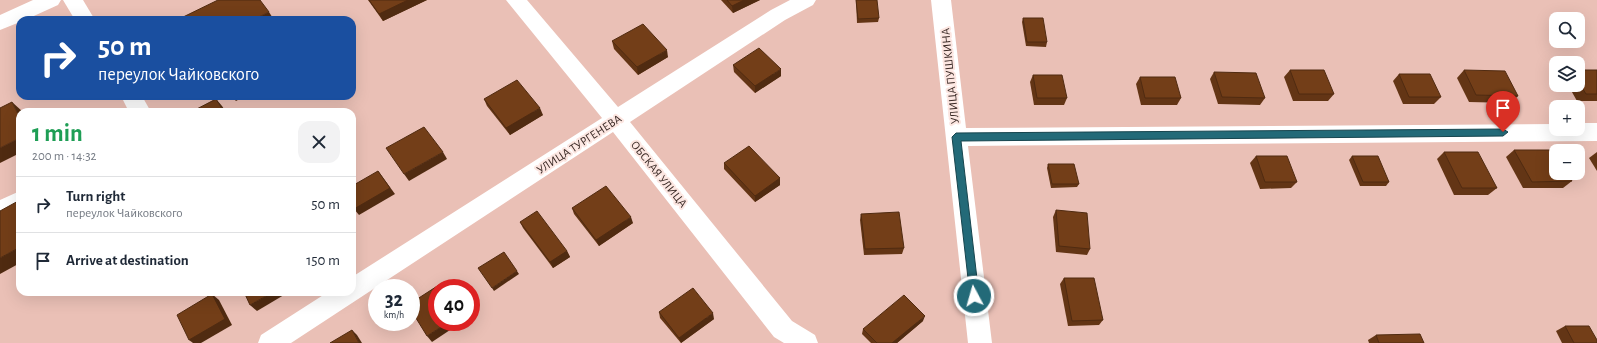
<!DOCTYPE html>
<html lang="en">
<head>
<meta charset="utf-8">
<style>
  body { margin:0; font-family:"Alegreya Sans",sans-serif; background:#f2f2f3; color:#1f2937; height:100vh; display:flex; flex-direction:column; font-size:15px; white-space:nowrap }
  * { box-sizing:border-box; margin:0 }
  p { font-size:13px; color:#747a83 }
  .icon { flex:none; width:22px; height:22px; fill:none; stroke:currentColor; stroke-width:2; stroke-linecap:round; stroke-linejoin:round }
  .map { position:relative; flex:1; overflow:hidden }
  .details { position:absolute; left:16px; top:108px; width:340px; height:188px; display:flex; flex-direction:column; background:#fff; border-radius:12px; box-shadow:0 4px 16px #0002 }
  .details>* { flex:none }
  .guide { position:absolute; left:16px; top:16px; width:340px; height:84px; border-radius:12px; box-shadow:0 4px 16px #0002; background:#1a4fa0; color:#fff; overflow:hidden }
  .controls { position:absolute; left:1549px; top:12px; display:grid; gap:8px }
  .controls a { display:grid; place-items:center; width:36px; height:36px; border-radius:8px; background:#fff; box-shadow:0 4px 16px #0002; font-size:20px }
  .speed { position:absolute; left:368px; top:279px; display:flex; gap:8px; font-size:20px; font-weight:700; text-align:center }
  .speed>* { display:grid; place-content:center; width:52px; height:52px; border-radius:50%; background:#fff; box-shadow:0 4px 16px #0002; line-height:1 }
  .speed small { font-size:10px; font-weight:400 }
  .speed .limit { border:6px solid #d22; background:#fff; color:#111 }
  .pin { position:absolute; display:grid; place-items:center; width:34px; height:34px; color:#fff; margin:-41px -17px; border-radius:50% 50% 50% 0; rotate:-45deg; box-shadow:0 0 4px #0007 }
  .pin .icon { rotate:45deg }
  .me { position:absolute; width:44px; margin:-22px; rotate:354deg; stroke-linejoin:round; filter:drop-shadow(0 0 3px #0008) }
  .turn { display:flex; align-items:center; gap:14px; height:84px; padding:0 16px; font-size:18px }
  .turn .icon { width:52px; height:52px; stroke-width:2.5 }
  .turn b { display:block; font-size:28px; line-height:34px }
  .round { display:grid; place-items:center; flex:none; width:42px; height:42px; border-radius:12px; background:#f2f2f3 }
  .overview { display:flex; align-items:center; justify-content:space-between; height:68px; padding:0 16px }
  h1 { font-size:24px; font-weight:600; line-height:30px; color:#1e9e55 }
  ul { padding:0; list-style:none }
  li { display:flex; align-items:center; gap:12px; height:56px; padding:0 16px; border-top:1px solid #e0e1e3 }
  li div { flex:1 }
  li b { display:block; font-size:15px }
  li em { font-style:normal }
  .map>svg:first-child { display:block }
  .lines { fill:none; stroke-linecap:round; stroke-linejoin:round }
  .minor { fill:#fff; fill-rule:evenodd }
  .wall { fill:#633515 }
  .shaded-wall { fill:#502b11 }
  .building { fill:#733e18; stroke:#502b11 }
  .route { fill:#236a78; stroke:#17454e }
  .labels { text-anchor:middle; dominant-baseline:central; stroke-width:4; stroke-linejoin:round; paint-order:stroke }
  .street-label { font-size:12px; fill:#392925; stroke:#fce6e1 }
</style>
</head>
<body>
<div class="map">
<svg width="1597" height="343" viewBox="0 0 1597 343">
  <rect width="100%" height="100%" fill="#eac0b6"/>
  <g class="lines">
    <g class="minor">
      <polygon points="33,0 61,0 58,5 25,20 20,20 20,22 0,30 0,15"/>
      <polygon points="63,0 83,0 95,20 75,20"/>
      <polygon points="506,0 527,0 618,107 771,10 790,0 816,0 813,5 785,20 630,122 792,321 815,335 818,343 784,343 774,337 613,132 291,343 258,343 261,335 328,292 352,292 352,277 602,118"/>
      <polygon points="931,0 951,0 966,128 1556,124 1556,129 1578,129 1578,123 1597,123 1597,141 968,146 992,343 968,343"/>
      <polygon points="121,96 142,96 151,112 129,112"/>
      <polygon points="20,191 20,211 0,220 0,200"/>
    </g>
  </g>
  <g class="wall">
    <polygon points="368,0 427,0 383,21"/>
    <polygon points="721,0 760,0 733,13"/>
    <polygon points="856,0 879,18 878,22 857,23"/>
    <polygon points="1023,18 1047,42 1046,47 1026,46 1022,22"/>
    <polygon points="612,41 668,57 638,75 614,49"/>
    <polygon points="733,65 781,76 755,93 734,72"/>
    <polygon points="1290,70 1334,94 1328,101 1293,101 1284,77"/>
    <polygon points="1464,70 1518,96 1511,103 1469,102 1457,78"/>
    <polygon points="1578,70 1597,70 1597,101 1577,101 1568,85 1578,85"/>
    <polygon points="1214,72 1265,98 1260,105 1218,104 1210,79"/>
    <polygon points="1399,74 1441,97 1434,104 1403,104 1393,81"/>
    <polygon points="1033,75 1067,98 1064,105 1034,105 1030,82"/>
    <polygon points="1140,77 1181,98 1177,105 1141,105 1136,84"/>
    <polygon points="484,99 543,115 510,135 487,106"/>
    <polygon points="1514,150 1572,181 1563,188 1523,188 1506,157"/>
    <polygon points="1444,152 1497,188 1488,195 1454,195 1437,159"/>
    <polygon points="1597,152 1597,171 1589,158"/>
    <polygon points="1256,156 1297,182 1291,188 1260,189 1250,163"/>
    <polygon points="1352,156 1389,182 1386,186 1360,186 1349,160"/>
    <polygon points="724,163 780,178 780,185 755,202 724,169"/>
    <polygon points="1048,164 1079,184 1077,187 1051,188 1047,168"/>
    <polygon points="572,208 633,223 599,246 574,214"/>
    <polygon points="1056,210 1090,249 1087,255 1056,252 1053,217"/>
    <polygon points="861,214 904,248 902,254 864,255 860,220"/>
    <polygon points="520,222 567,251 570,257 553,268 523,228"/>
    <polygon points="1064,278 1103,320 1099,325 1068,326 1060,284"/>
    <polygon points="659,312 714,319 681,343 660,318"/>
    <polygon points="923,321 897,343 871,343 862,334 863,329"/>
    <polygon points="1565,326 1597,343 1562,343 1556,331"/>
    <polygon points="1376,335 1424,343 1369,343 1368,340"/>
  </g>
  <g class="shaded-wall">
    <polygon points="408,0 427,0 383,21 379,14"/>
    <polygon points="744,0 760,0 733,13 732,6"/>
    <polygon points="269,12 274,20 253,20"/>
    <polygon points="667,50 668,57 638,75 637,67"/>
    <polygon points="781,69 781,76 755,93 755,86"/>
    <polygon points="231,96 245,96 236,101"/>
    <polygon points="216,99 222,106 226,112 224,112"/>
    <polygon points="12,102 23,112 20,112 20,118"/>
    <polygon points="540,108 543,115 510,135 506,128"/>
    <polygon points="20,138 20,153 0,163 0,148"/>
    <polygon points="443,152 447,159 409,181 404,174"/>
    <polygon points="378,171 395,194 359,215 354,209"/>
    <polygon points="780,178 780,185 755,202 755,196"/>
    <polygon points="631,217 633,223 599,246 596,240"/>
    <polygon points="20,247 20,263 0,274 0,258"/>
    <polygon points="567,251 570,257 553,268 550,262"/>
    <polygon points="517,271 519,274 494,291 492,288"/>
    <polygon points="273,292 289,292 257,311 250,305"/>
    <polygon points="212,294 219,300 232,325 201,343 193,343 189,340"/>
    <polygon points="713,313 714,319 681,343 679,338"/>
    <polygon points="925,316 923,321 897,343 892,343"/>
    <polygon points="449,322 462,322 432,342 427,336"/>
    <polygon points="352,330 357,335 362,343 359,343"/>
  </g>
  <g class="building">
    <polygon points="218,0 260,0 269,12 253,20 177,20"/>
    <polygon points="369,0 408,0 379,14"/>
    <polygon points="727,0 744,0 732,6"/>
    <polygon points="856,0 877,0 879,18 858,19"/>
    <polygon points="1023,18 1043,18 1047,42 1027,42"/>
    <polygon points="643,24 667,50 637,67 612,41"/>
    <polygon points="759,48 781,69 755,86 733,65"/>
    <polygon points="1290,70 1324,70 1334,94 1299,94"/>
    <polygon points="1464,70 1505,71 1518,96 1476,95"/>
    <polygon points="1578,70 1597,70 1597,94 1586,94 1578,81"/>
    <polygon points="1214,72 1256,73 1265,98 1222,97"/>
    <polygon points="1399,74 1430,74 1441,97 1409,97"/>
    <polygon points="1033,75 1062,75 1067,98 1037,98"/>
    <polygon points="1140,77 1175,77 1181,98 1145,98"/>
    <polygon points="517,80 540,108 506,128 484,99"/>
    <polygon points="216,99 224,112 191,112"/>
    <polygon points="12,102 20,118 20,138 0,148 0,108"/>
    <polygon points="424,127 443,152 404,174 386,148"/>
    <polygon points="749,146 780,178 755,196 724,163"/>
    <polygon points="1514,150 1554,150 1556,153 1556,173 1567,173 1572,181 1532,182"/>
    <polygon points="1444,152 1478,152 1497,188 1462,188"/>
    <polygon points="1256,156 1287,156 1297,182 1265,182"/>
    <polygon points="1352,156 1378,156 1389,182 1363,182"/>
    <polygon points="1048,164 1074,164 1079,184 1052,184"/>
    <polygon points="378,171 390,188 354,209 352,206 352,186"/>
    <polygon points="606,186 631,217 596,240 572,208"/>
    <polygon points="20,200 20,247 0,258 0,211"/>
    <polygon points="1056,210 1087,213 1090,249 1059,246"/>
    <polygon points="537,211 567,251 550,262 520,222"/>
    <polygon points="899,212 904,248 865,249 861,214"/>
    <polygon points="504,252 517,271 492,288 478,268"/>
    <polygon points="1064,278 1094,278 1103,320 1072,321"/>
    <polygon points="442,283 445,288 437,288 437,322 449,322 427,336 411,310 411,303"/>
    <polygon points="693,288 713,313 679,338 659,312"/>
    <polygon points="244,292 273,292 250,305"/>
    <polygon points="212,294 225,319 189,340 177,315"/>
    <polygon points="904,295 925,316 892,343 877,343 863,329"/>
    <polygon points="1565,326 1589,326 1597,340 1597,343 1574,343"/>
    <polygon points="352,330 359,343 330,343"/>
    <polygon points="1420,334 1424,343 1379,343 1376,335"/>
  </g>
  <polygon class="route" points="1503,129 1508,132 1503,136 961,141 979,296 978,299 974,300 971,299 970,296 952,137 956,133"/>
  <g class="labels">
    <g class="street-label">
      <text transform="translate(950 76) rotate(-96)">УЛИЦА ПУШКИНА</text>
      <text transform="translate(579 144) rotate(-33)">УЛИЦА ТУРГЕНЕВА</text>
      <text transform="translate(659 174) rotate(51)">ОБСКАЯ УЛИЦА</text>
    </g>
  </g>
</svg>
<div class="controls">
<a><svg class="icon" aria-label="search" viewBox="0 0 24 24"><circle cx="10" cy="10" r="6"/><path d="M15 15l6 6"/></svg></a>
<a><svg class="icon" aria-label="layers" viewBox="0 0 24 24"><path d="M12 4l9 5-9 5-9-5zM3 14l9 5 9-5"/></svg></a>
<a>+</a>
<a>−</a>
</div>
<div class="speed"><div>32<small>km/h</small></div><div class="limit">40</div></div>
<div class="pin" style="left:1503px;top:132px;background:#d93025"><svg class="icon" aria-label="arrive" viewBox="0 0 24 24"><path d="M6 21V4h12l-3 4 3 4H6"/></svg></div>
<svg class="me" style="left:974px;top:296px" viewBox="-20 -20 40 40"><circle r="17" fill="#236a78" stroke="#fff" stroke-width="3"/><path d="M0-11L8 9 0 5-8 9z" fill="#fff"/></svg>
<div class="guide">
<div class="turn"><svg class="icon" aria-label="right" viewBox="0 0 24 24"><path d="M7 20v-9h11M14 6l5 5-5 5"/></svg><div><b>50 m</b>переулок Чайковского</div></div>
</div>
<section class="details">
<div class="overview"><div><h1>1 min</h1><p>200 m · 14:32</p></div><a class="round"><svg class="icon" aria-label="close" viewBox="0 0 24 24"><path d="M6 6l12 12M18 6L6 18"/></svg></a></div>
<ul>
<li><svg class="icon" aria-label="right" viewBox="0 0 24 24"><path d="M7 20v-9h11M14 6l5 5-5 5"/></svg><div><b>Turn right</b><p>переулок Чайковского</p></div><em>50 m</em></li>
<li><svg class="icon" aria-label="arrive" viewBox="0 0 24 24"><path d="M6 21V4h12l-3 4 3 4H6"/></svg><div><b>Arrive at destination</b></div><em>150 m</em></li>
</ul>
</section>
</div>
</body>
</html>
